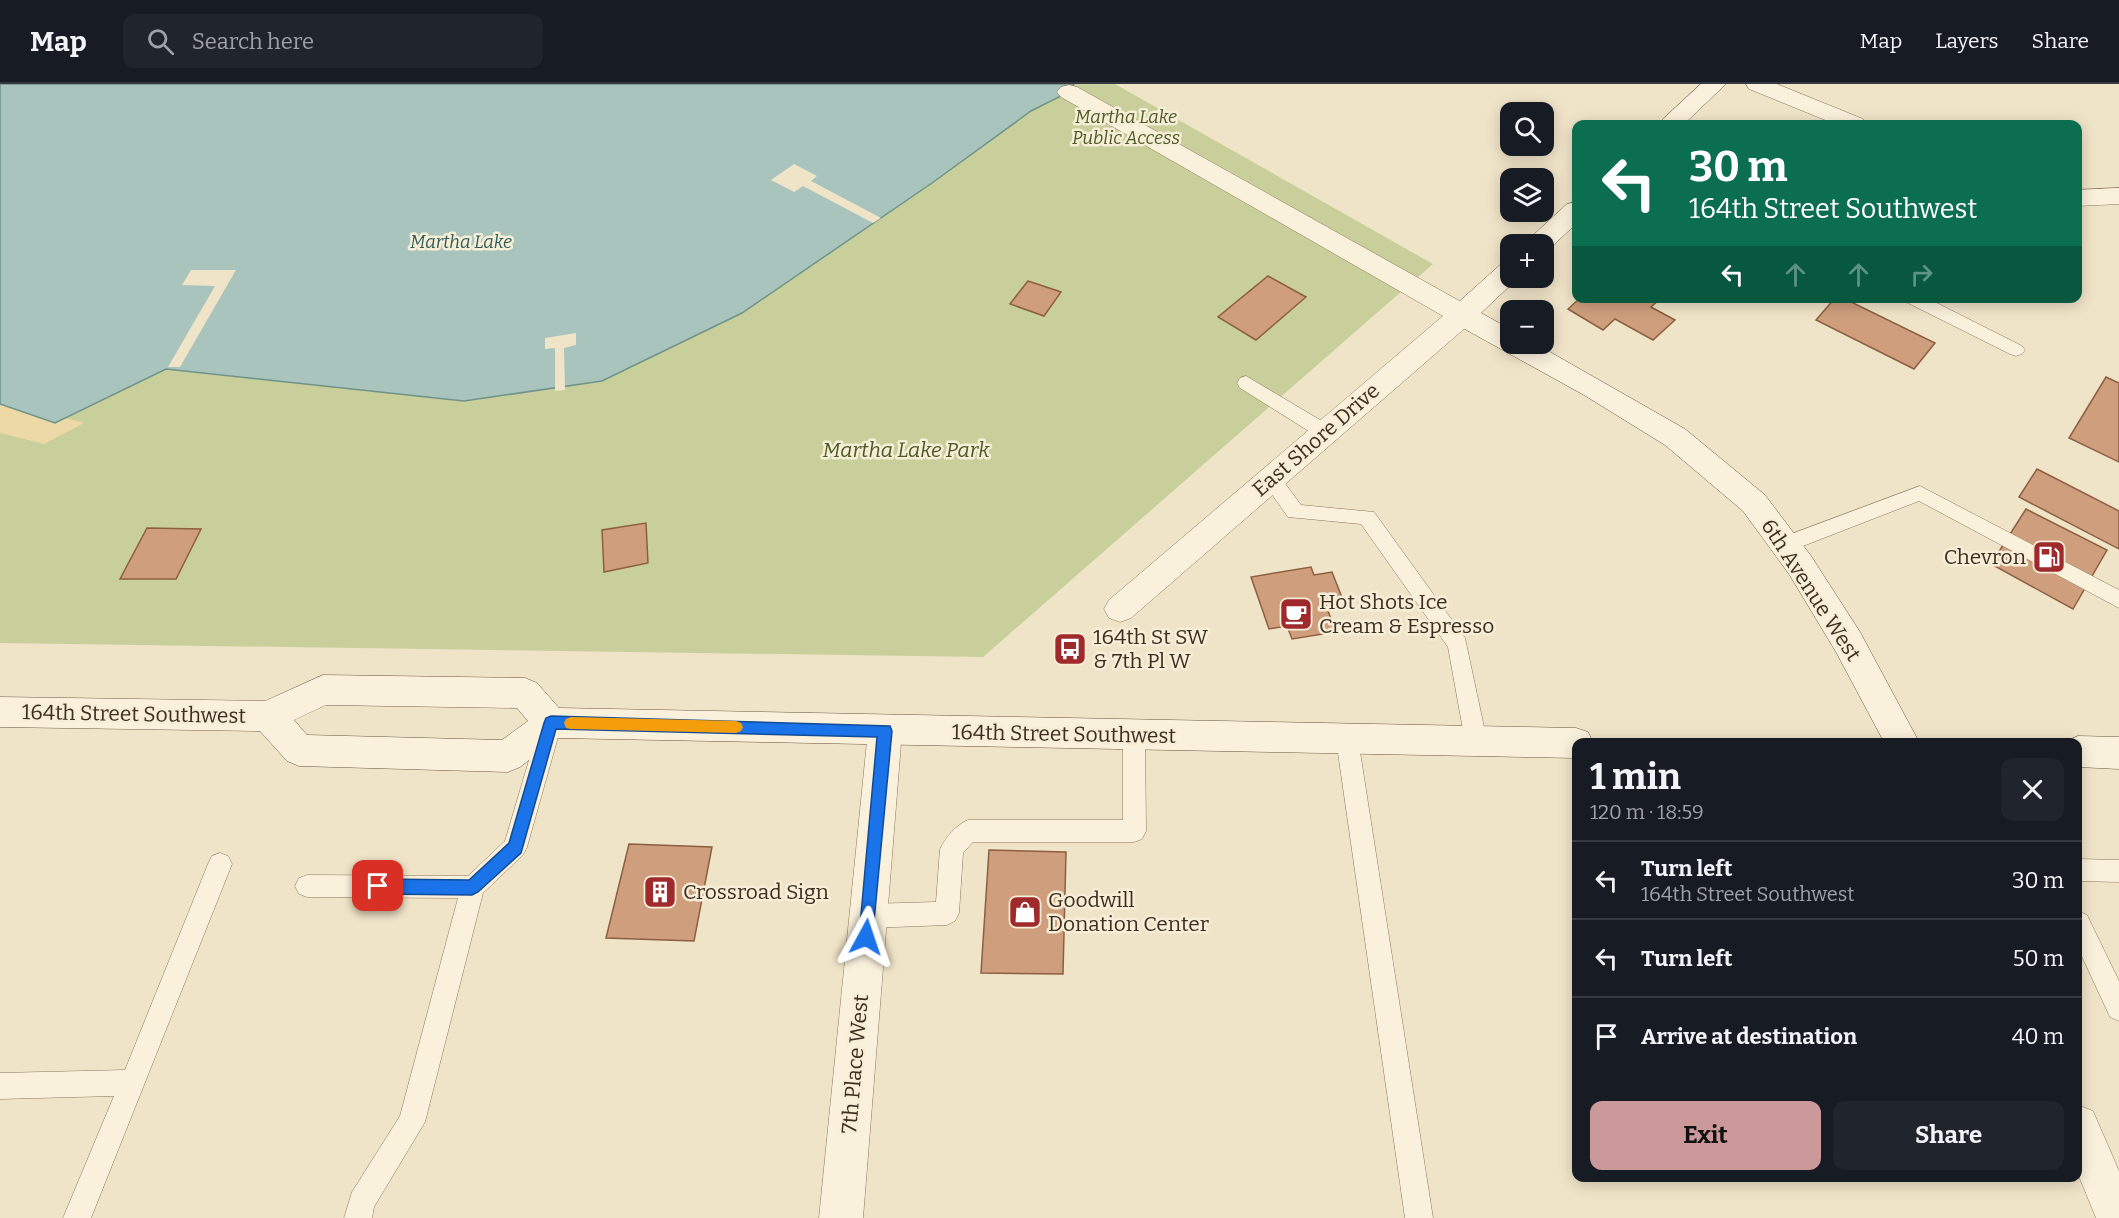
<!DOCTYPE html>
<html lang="en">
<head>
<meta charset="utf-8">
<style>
  body { margin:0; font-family:Bitter,serif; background:#20242c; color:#f1f3f6; height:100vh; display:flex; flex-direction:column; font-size:22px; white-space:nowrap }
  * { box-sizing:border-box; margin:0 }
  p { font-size:20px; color:#9ea1a6 }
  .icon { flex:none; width:33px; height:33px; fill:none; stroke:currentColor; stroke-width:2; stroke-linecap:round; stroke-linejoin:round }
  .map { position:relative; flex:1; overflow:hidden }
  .details { position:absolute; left:1572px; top:654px; width:510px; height:444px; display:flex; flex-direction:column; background:#171b24; border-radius:12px; box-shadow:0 3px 15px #0003 }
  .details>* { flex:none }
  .guide { position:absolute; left:1572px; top:36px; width:510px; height:183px; border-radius:12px; box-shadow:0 3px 15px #0003; background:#0b6e4f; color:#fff; overflow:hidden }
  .buttons { position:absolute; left:1500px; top:18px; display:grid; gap:12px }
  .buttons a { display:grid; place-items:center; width:54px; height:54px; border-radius:12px; background:#171b24; box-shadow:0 3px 15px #0003; font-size:30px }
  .pin { position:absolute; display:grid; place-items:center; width:51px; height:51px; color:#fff; margin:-26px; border-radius:12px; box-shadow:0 3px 9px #0006 }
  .me { position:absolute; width:66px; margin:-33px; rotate:5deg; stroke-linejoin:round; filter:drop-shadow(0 0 4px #0008) }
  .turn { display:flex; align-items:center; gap:21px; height:126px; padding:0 18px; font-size:27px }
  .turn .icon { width:78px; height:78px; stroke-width:2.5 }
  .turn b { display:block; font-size:42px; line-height:51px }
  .lanes { display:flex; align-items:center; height:57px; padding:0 18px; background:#0003; justify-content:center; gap:30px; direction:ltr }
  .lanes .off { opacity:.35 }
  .round { display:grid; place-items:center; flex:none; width:63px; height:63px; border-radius:12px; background:#20242c }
  .summary { display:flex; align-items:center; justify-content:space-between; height:102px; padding:0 18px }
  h1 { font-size:36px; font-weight:700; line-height:45px }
  .cta { display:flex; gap:12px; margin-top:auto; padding:12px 18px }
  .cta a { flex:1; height:69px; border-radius:12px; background:#cc999b; color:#111; font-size:24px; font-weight:700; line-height:69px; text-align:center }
  .cta a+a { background:#20242c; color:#f1f3f6 }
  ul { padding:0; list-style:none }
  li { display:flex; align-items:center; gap:18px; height:78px; padding:0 18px; border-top:2px solid #363941 }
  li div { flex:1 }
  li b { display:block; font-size:22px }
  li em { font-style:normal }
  header { display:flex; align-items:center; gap:36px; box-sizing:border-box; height:84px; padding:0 30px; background:#171b24; border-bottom:2px solid #363941 }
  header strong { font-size:28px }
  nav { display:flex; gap:33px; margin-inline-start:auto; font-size:21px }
  .search { width:420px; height:54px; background:#20242c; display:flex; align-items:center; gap:15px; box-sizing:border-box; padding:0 21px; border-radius:12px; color:#9ea1a6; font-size:22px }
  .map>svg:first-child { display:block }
  .green { fill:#c9cf9b }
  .sand { fill:#ecd9a5 }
  .water { fill:#a9c4bc; stroke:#6f938a; stroke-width:1.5 }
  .pier { fill:#f0e4c8 }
  .building { fill:#cf9f7d; stroke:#8d5f41; stroke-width:1.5 }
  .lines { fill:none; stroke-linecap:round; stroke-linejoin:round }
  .lane-casing { stroke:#8d765c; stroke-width:1 }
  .street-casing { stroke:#8d765c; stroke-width:1 }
  .secondary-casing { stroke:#6f573f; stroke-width:1 }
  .lane { fill:#faf1dc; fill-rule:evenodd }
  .street { fill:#faf1dc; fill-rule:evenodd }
  .secondary { fill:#faf1dc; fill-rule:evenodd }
  .route { fill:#1a73e8; stroke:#114b97; stroke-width:1.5 }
  .slow { fill:#f59e0b }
  .labels { text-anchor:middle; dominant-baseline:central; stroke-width:5; stroke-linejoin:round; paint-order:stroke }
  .far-park-label { font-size:18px; font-style:italic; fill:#4d5a26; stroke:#f7eed8 }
  .far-water-label { font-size:18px; font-style:italic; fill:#2f5d5a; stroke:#f7eed8 }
  .street-label { font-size:21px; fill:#3d2e20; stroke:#f7eed8 }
  .park-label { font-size:21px; font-style:italic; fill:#4d5a26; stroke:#f7eed8 }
  .poi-label { font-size:21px; fill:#3d2e20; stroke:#f7eed8; text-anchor:start }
</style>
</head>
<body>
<header>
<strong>Map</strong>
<div class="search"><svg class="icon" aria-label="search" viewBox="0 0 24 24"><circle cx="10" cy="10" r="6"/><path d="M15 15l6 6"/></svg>Search here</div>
<nav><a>Map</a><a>Layers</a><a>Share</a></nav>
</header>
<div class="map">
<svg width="2119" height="1134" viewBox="0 0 2119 1134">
  <rect width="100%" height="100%" fill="#f0e4c8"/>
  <polygon class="green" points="1074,0 1115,0 1433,180 983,573 0,559 0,320 55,339 166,285 464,317 742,229 932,99 1031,27 1069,8"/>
  <polygon class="sand" points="0,316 84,339 44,360 0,349"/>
  <polygon class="water" points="0,0 1074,0 1069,8 1031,27 932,99 742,229 602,297 464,317 166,285 55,339 0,320"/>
  <g class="pier">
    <polygon points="794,80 817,92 811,97 881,134 873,139 803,102 794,108 771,96"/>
    <polygon points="191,186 236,186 180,283 168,283 215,202 182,201"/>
    <polygon points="576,249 576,261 564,264 565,306 555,307 555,264 545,265 545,254"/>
  </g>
  <g class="building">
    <polygon points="1268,192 1306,213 1256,256 1218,233"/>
    <polygon points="1028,197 1061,208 1044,232 1010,220"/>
    <polygon points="1580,214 1661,214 1651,223 1675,236 1653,256 1615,235 1603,246 1568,225"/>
    <polygon points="1835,214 1843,214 1935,259 1914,285 1816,236"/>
    <polygon points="2106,293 2119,299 2119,378 2069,354"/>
    <polygon points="2037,385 2119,427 2119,465 2019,413"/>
    <polygon points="2026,425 2107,466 2073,525 1991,480"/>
    <polygon points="646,439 648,479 604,488 602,446"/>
    <polygon points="147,444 201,445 176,495 120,495"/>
    <polygon points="1311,483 1314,491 1332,488 1343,516 1325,519 1336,548 1292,555 1287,542 1269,545 1251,493"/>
    <polygon points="629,760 712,763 694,857 606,854"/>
    <polygon points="989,766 1066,768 1063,890 981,889"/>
  </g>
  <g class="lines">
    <defs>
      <g id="lane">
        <polygon points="1904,214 1927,214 2022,262 2025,266 2022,270 2016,272 2010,270 1906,218"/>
        <polygon points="1246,292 1332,343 1334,348 1332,353 1325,355 1318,353 1240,304 1237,299 1240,294"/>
        <polygon points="1271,388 1278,390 1301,421 1374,428 1465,554 1487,657 1484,664 1476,667 1468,664 1465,657 1448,563 1361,440 1288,433 1261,395 1264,390"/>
        <polygon points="1920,402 2119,506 2119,524 1919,417 1785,469 1778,467 1775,461 1778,455"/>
        <polygon points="551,629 559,632 562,639 527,763 523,771 483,809 425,1038 374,1123 372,1134 344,1134 352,1108 400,1032 458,814 307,813 299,810 295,802 299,794 307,791 468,792 505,757 540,639 543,632"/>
        <path d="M1134 641 1142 644 1145 651 1146 747 1142 755 1134 758H973L963 769 959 829 955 837 947 841 868 844 860 840 856 832 860 824 868 820 936 818 940 765C946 753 956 741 968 736H1123V651L1126 644Z"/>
        <polygon points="1347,645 1355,648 1358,655 1433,1134 1405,1134 1336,655 1339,648"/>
        <polygon points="220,769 228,772 232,780 91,1134 63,1134 114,1012 0,1015 0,989 125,986 208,780 212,772"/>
        <polygon points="2078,775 2119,776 2119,798 2078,797"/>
        <polygon points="2078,827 2087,831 2119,897 2119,937 2110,933 2078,864"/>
      </g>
      <g id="street">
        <polygon points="1746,0 1777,0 1863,35 1867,40 1835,40 1749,5"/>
        <polygon points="1069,1 1077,3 1472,224 1476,231 1472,238 1131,534 1120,538 1109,534 1104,525 1109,516 1443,232 1061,13 1057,8 1061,3"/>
        <polygon points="2119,104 2119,120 2078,122 2078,106"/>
        <polygon points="885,632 897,636 902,647 863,1134 819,1134 868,647 873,636"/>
        <polygon points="2078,1021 2093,1027 2119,1087 2119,1134 2096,1134 2078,1090"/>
      </g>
      <g id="secondary">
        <polygon points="1701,0 1726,0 1684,40 1660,40 1663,35"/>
        <polygon points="1576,118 1576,140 1548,166 1544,167 1544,160 1526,160 1530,154 1567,120"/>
        <polygon points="1510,177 1510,194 1518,194 1481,229 1510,245 1510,260 1536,260 1685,345 1765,411 1811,472 1860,548 1919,658 1884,658 1836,568 1789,490 1743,427 1665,361 1584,311 1452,238 1448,231 1452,224 1501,180"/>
        <path d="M323 591 525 594 537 599 559 624 1576 644 1588 648 1593 658H1576V674L557 654 520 683 508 688 299 682 287 677 260 647 0 643V613L265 617ZM326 621 517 624 528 637 502 656 307 651 294 636Z"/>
        <polygon points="2078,652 2119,653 2119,685 2078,683 2078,658 2065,658"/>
      </g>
    </defs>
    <use href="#lane" class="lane-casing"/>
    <use href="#street" class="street-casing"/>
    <use href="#secondary" class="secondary-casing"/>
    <use href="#lane" class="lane"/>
    <use href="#street" class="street"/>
    <use href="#secondary" class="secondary"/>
  </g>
  <polygon class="route" points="551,632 890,642 892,647 872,859 866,861 861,859 859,853 877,653 556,645 521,769 478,808 472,811 378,810 373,808 370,802 373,797 378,795 469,796 509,759 544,639 546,634"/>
  <polygon class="slow" points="571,633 736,637 741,639 743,643 741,647 736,649 571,645 566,644 564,639 566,635"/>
  <defs>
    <symbol id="fuel-square" viewBox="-11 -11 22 22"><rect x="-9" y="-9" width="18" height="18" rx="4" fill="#9e2a2b" stroke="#f7eed8"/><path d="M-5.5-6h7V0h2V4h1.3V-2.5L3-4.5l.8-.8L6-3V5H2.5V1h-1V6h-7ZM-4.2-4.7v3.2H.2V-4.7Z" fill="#fff"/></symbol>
    <symbol id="cafe-square" viewBox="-11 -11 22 22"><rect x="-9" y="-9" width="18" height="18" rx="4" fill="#9e2a2b" stroke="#f7eed8"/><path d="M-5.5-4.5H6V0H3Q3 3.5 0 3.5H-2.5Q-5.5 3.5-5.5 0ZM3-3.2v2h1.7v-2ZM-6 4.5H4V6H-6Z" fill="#fff"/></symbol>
    <symbol id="bus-square" viewBox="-11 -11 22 22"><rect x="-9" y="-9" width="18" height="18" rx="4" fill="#9e2a2b" stroke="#f7eed8"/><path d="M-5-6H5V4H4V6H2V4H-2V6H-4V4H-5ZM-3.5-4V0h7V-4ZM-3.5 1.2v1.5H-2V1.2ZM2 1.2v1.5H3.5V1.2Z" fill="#fff"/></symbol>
    <symbol id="building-square" viewBox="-11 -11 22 22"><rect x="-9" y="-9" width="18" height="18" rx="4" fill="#9e2a2b" stroke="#f7eed8"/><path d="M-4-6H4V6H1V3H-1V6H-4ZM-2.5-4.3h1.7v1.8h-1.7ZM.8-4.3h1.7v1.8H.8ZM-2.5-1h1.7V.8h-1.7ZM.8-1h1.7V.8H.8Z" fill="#fff"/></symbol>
    <symbol id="shop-square" viewBox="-11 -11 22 22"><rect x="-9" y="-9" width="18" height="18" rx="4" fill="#9e2a2b" stroke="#f7eed8"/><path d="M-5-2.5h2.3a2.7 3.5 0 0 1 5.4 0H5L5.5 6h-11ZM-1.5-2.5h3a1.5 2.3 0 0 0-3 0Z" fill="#fff"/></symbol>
  </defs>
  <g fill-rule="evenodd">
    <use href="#fuel-square" x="2030" y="454" width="38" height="38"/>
    <use href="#cafe-square" x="1277" y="511" width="38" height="38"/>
    <use href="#bus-square" x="1051" y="546" width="38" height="38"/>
    <use href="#building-square" x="641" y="789" width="38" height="38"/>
    <use href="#shop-square" x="1006" y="809" width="38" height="38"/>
  </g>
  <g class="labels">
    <g class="far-park-label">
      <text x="1126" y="33">Martha Lake<tspan x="1126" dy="21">Public Access</tspan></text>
    </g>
    <g class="far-water-label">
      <text x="461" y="158">Martha Lake</text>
    </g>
    <g class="street-label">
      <text transform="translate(1316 356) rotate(-41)">East Shore Drive</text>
      <text transform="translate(1811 506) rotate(57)">6th Avenue West</text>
      <text transform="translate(134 630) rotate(1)">164th Street Southwest</text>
      <text transform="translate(1064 650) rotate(1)">164th Street Southwest</text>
      <text transform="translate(855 980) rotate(-85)">7th Place West</text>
    </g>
    <g class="park-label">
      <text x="906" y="366">Martha Lake Park</text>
    </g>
    <g class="poi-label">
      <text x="2026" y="473" text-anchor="end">Chevron</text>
      <text x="1319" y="518">Hot Shots Ice<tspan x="1319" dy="24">Cream &amp; Espresso</tspan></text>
      <text x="1093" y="553">164th St SW<tspan x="1093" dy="24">&amp; 7th Pl W</tspan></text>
      <text x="683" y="808">Crossroad Sign</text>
      <text x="1048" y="816">Goodwill<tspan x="1048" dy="24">Donation Center</tspan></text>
    </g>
  </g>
</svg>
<div class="buttons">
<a><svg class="icon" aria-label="search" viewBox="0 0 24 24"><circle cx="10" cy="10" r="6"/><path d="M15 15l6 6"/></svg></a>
<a><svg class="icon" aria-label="layers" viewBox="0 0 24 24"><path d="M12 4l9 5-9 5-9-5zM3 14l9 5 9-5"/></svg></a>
<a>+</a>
<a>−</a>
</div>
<div class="pin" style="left:378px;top:802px;background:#d93025"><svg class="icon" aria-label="arrive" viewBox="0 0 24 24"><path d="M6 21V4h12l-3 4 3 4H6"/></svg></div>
<svg class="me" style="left:866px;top:853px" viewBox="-20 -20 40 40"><path d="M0-17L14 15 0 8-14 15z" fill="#1a73e8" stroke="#fff" stroke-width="4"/></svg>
<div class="guide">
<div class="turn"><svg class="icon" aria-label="left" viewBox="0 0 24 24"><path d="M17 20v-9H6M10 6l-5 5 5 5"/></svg><div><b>30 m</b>164th Street Southwest</div></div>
<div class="lanes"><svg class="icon" aria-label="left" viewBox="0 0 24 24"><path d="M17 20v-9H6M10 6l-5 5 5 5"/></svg><svg class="icon off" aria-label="ahead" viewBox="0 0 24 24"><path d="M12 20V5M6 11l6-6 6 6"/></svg><svg class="icon off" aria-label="ahead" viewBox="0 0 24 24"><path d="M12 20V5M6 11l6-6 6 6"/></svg><svg class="icon off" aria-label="right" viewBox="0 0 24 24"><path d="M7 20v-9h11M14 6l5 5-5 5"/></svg></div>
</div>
<section class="details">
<div class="summary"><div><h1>1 min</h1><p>120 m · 18:59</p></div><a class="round"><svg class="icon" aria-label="close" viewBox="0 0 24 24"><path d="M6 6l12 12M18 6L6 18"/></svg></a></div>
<ul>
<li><svg class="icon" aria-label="left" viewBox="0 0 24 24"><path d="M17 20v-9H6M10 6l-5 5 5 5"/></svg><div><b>Turn left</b><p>164th Street Southwest</p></div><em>30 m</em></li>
<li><svg class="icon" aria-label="left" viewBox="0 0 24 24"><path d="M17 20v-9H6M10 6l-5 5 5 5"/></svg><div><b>Turn left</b></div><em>50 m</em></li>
<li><svg class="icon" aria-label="arrive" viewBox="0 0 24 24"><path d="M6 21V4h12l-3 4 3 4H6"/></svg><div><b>Arrive at destination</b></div><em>40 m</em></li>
</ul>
<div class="cta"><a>Exit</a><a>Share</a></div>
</section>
</div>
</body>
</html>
